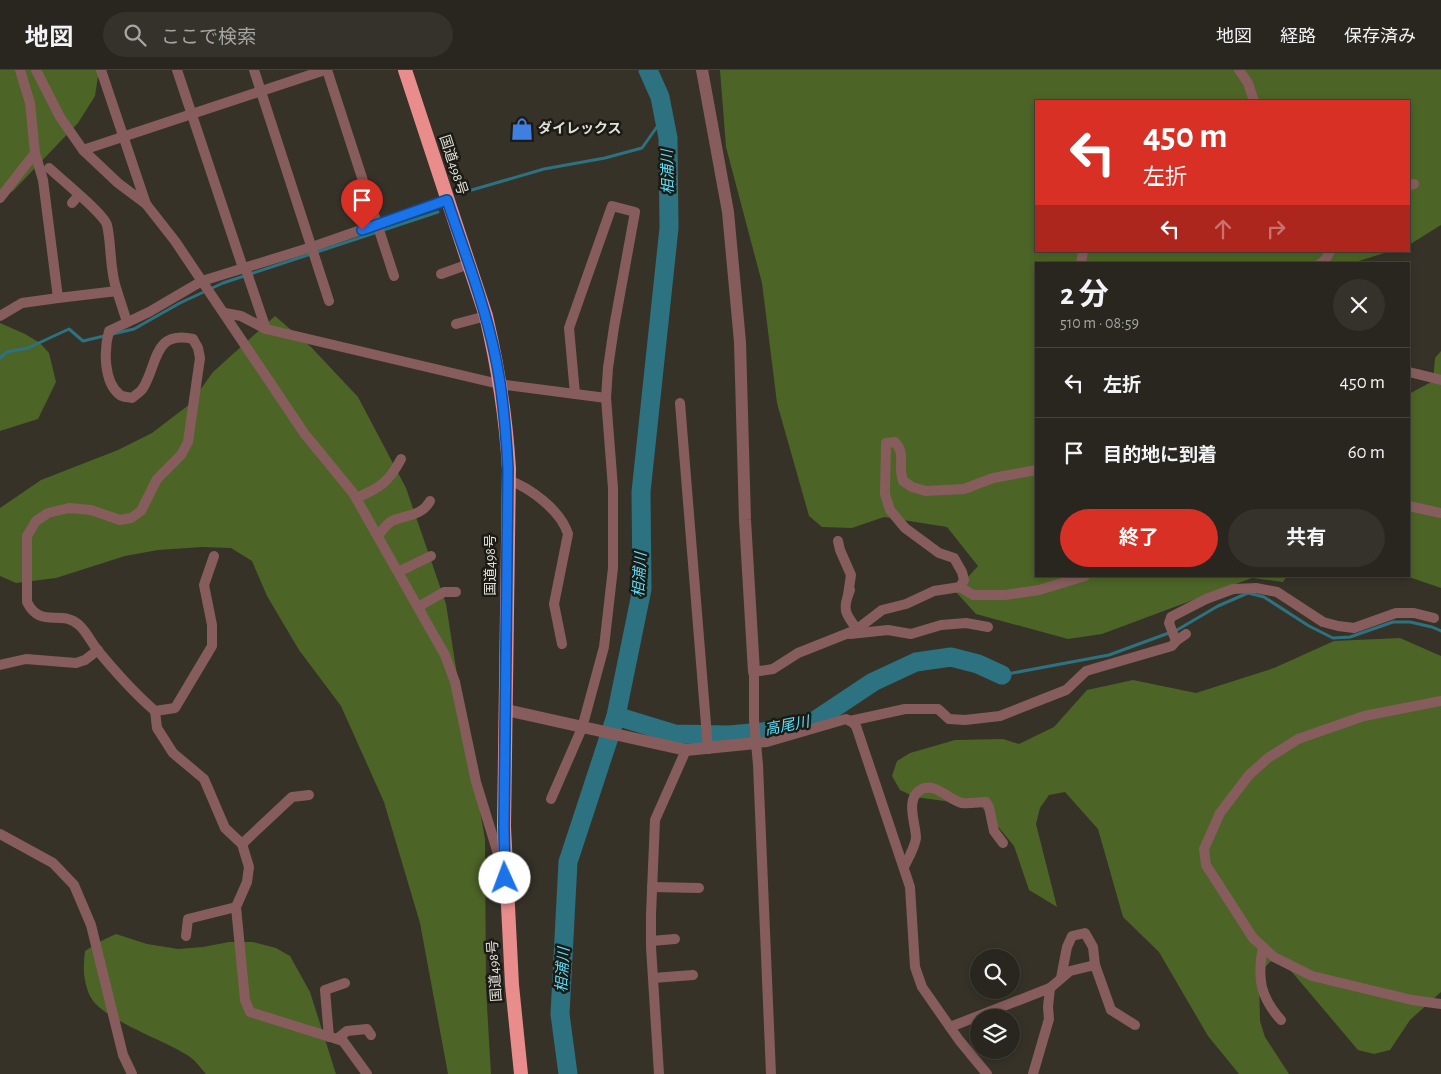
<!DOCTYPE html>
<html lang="ja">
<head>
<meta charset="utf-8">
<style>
  body { margin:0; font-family:"Alegreya Sans","Noto Sans JP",sans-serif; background:#34322b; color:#f1f3f6; height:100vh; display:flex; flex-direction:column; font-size:19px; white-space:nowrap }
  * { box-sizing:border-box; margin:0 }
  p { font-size:16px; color:#a5a5a4 }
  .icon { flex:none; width:28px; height:28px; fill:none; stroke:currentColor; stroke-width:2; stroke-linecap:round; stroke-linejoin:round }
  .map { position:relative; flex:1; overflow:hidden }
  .details { position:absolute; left:1035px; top:192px; width:375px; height:315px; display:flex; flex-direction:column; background:#28261e; border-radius:0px; box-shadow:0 2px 8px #0003,0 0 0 1px #44433c }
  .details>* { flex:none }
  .guide { position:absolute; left:1035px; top:30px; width:375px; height:152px; border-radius:0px; box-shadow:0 2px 8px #0003,0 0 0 1px #44433c; background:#d93025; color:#fff; overflow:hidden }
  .fabs { position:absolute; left:970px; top:879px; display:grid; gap:10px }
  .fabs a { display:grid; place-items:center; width:50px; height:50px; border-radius:50%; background:#28261e; box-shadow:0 2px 8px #0003,0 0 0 1px #44433c; font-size:25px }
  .pin { position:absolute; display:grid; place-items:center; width:42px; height:42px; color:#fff; margin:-51px -21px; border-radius:50% 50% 50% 0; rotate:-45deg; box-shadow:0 0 5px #0007 }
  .pin .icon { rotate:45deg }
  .me { position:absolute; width:55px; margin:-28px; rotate:358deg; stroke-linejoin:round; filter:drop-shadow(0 0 4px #0008) }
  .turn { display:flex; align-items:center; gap:18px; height:105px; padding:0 25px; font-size:22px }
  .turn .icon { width:65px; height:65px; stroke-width:2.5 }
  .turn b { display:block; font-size:35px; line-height:42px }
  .lanes { display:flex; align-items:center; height:48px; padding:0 25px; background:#0003; justify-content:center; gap:25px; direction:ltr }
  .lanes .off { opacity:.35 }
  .round { display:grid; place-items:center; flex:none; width:52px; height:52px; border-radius:26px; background:#34322b }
  .summary { display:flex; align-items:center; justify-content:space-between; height:85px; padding:0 25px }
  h1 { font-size:30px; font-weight:700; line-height:38px }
  .cta { display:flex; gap:10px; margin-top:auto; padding:10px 25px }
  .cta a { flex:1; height:58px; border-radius:30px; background:#d93025; color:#fff; font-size:20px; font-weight:700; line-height:58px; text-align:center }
  .cta a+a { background:#34322b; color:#f1f3f6 }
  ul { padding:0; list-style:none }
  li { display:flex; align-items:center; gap:15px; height:70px; padding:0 25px; border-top:1px solid #44433c }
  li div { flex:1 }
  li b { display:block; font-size:19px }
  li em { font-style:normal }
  header { display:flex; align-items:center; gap:30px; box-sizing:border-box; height:70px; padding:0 25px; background:#28261e; border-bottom:1px solid #44433c }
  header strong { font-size:24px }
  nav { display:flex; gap:28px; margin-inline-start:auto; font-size:18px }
  .search { width:350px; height:45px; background:#34322b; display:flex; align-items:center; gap:12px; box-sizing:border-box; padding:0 18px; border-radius:28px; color:#a5a5a4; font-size:19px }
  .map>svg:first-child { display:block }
  .green { fill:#4c6426 }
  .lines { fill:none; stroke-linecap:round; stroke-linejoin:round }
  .stream { stroke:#2c7280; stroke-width:3 }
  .river { stroke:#2c7280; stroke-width:19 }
  .minor { stroke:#865d5c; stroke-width:10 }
  .tertiary { stroke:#865d5c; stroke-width:12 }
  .trunk { stroke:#e88c8c; stroke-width:14 }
  .route-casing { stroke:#114b97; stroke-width:12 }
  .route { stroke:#1a73e8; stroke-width:9 }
  .labels { text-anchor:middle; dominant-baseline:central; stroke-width:5; stroke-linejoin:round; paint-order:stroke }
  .poi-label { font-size:14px; font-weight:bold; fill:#e2e0d9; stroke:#1c1a15; text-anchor:start }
  .street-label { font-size:14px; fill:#e2e0d9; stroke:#1c1a15 }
  .water-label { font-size:15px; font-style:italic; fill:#5be0fb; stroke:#1c1a15 }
</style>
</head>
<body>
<header>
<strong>地図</strong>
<div class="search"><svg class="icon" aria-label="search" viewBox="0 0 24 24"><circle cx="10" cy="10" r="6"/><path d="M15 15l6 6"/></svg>ここで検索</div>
<nav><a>地図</a><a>経路</a><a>保存済み</a></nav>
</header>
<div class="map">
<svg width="1441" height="1004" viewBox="0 0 1441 1004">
  <rect width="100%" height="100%" fill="#363228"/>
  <g class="green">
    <polygon points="0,0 99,0 95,26 78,53 13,121 0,127"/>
    <polygon points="720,0 1441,0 1441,155 1409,175 1409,31 1036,31 1036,181 1391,181 1349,194 1036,194 1036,506 1287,506 1283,512 1252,508 1102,564 1068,569 976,544 955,521 978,496 947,457 884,447 852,458 822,457 809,446 777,333 762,213 726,77"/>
    <polygon points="275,246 311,277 358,327 406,418 446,534 465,656 485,769 486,919 491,1004 448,1004 420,853 384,732 341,636 299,580 267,526 252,491 231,478 202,477 158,480 125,486 56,508 16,513 0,506 0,438 41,410 118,380 152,363 190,334 213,302"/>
    <polygon points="0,253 25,264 40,273 49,283 56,312 38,349 0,361"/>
    <polygon points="1441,281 1441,518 1406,506 1409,506 1409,324 1433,311 1435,288"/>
    <polygon points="1400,568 1441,586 1441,922 1410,950 1390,980 1374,984 1358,980 1286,895 1271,891 1259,903 1260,951 1265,967 1289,1004 1239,1004 1208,966 1159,882 1123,847 1098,759 1065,722 1049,725 1040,738 1036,754 1057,837 1029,820 1014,776 981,736 915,727 900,720 892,706 897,691 910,683 955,670 1003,669 1019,674 1054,657 1087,620 1133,610 1196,623 1274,598 1334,571"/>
    <path d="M116 864 147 874 178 879 203 877 229 872H253L276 878 290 886 310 922 336 1004H206C200 997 195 990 187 985 164 970 101 949 90 926 83 911 83 896 85 881L101 871Z"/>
  </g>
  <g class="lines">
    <g class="stream">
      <polyline points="458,124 544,99 605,88 642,78 664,47"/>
      <polyline points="0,288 7,282 28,278 69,259 83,271 134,259 180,233 223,213 438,142"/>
      <polyline points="1002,605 1109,585 1177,560 1218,536 1248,523 1264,527 1309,556 1333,568 1350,567 1393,552 1410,552 1432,557 1441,561"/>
    </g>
    <g class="river">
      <polyline points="616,646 675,664 729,665 782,660 816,650 873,612 916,592 951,587 978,594 1002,605"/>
      <polyline points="568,1004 560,944 568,792 616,646 642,519 641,422 669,158 668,68 660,27 648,0"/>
    </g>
    <g class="minor">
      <polyline points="36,0 60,47 83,80 118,113 146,134 175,171 304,363 353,423 445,585 455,612 476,712 503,800"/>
      <polyline points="101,0 146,134"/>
      <polyline points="177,0 243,198"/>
      <polyline points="254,0 329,231"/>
      <polyline points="327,0 394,206"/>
      <polyline points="1239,0 1248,13 1254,31"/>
      <polyline points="83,80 325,0"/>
      <path d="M49 98C60 108 104 144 107 155 112 176 109 199 117 221"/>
      <polyline points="1409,115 1414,114"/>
      <polyline points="0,128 35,83 30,33 20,0"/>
      <polyline points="72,133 79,125"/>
      <polyline points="1081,194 1083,181"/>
      <polyline points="1320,194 1326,189 1330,181"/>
      <polyline points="245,197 266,259"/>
      <polyline points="441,204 469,194"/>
      <polyline points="58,228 117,221 127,252"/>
      <polyline points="225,243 241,246 266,259 499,314 606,328"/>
      <polyline points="0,246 22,233 58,228 43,110 35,83"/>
      <polyline points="456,254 486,246"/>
      <polyline points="1409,302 1441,310"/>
      <polyline points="680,333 708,679"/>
      <path d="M508 410C531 418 561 441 568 464L554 534 562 574"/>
      <path d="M356 428C380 418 389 412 401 389"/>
      <polyline points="1409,436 1441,443"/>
      <path d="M378 466C382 461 386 454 392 451 406 445 422 446 430 431"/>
      <polyline points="838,471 840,480 851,505 848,525"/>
      <path d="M214 486 204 515 212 555V576L175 638 155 641C133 622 118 605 99 582 92 574 87 562 79 555 61 538 41 560 27 532V466L36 451 48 443 69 438 91 440 120 450 131 448 141 441 157 409 181 385 188 372 200 288 198 278 193 269C153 260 158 294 143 318 141 322 135 325 132 328 128 327 123 327 120 325 103 312 104 279 109 261L149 242 202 211 312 177 447 130"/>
      <polyline points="398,502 431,486"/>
      <path d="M960 517 964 510 962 502 954 488 939 483 905 458 890 440 885 424 886 373 895 372C903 381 901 388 901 399 901 403 902 407 903 411L912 417 926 421 964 419 993 408 1036 400"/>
      <path d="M850 520C842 539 845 544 857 559"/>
      <polyline points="418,537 444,522 456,522"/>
      <polyline points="850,564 888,560 911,564 941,555 966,553 988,557"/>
      <polyline points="1176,571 1169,553 1171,547 1206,529 1233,519 1256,518 1277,522 1323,552 1338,556 1354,558 1396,543 1414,543 1434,548"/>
      <polyline points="0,595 26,589 76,593 85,590 98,580"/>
      <polyline points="1441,631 1364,646 1298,669 1268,688 1249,705 1220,743 1204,779 1206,795 1253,868 1274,887 1312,906 1412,930 1441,934"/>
      <polyline points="155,641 157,658 173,683 204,709 225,758 242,774 249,797 247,812 236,837 245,930 250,942 343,971 367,1004"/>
      <polyline points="850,651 905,639 938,639 949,649 965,650 1000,646 1066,620 1086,601 1172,576 1176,571 1186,564"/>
      <polyline points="756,673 767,672 846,649 852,652 856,656 910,817 915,897 922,917 959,970 987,1004"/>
      <polyline points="551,729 582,658 604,577 613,498 613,418 606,328 608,298 614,257 635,142 612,136 569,258 575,324"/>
      <polyline points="0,764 53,793 74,815 91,855 123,985 132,1004"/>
      <polyline points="242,774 292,727 309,725"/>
      <path d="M904 797C908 789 915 777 916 768 916 754 905 730 920 720 935 711 948 730 962 733 970 734 979 732 986 732L989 737 994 761 1003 773"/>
      <polyline points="652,817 699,818"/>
      <polyline points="186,866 188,849 236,837"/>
      <polyline points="651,871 675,869"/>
      <path d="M1263 877C1257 908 1260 927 1281 950"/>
      <polyline points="653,908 693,905"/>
      <polyline points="1061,908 1067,877 1072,866 1085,863 1093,877 1095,895"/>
      <polyline points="1050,918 1070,901 1095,895 1111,940 1135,955"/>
      <polyline points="950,957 1050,918 1048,937 1049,949 1033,1004"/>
      <polyline points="329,967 325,920 345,913"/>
      <polyline points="337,969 347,961 367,959 371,965"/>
      <polyline points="659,1004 651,877 651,844 655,750 686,680"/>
      <polyline points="771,1004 758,695 754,650 754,602 773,599 798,583 856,560 882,540 906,534 934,521 960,517 973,525 1005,525 1039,520 1085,506"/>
    </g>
    <g class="tertiary">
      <polyline points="702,0 728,142 740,272 745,450 754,602"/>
      <polyline points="506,640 686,680 756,673"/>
    </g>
    <path class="trunk" d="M405 0 486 246C498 297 506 347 509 399L504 757 512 915 521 1004"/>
  </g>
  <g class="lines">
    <defs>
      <path id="route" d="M362 160 447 130C464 181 484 232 495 285 503 322 506 361 508 399L504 757 505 808"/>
    </defs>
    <use href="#route" class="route-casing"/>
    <use href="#route" class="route"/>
  </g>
  <defs>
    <symbol id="shop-bare" viewBox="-9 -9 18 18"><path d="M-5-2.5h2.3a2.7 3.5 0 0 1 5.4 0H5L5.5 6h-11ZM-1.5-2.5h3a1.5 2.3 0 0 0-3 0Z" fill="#3f7fe0" stroke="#1c1a15" stroke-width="2.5" paint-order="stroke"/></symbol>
  </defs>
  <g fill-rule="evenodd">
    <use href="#shop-bare" x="506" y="43" width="32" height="32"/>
  </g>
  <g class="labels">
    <g class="poi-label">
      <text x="538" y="59">ダイレックス</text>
    </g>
    <g class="street-label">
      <text transform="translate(453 95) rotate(72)">国道498号</text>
      <text transform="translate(491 495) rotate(-90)">国道498号</text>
      <text transform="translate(495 901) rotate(-94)">国道498号</text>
    </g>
    <g class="water-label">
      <text transform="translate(668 102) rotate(-91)">相浦川</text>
      <text transform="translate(640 505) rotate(-87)">相浦川</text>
      <text transform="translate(787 656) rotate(-11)">高尾川</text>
      <text transform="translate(563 900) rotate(-87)">相浦川</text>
    </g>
  </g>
</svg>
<div class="fabs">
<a><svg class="icon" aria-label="search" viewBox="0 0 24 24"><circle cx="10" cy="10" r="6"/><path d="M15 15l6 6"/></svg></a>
<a><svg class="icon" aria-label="layers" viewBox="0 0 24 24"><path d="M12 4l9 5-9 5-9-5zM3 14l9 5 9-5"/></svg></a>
</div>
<div class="pin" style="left:362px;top:160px;background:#d93025"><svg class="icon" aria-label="arrive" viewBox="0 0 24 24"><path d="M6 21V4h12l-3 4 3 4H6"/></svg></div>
<svg class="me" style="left:505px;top:808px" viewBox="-20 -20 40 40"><circle r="19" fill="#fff"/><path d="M0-13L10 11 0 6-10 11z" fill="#1a73e8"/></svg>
<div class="guide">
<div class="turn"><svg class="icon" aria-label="left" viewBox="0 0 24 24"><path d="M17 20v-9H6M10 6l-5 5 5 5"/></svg><div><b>450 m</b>左折</div></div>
<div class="lanes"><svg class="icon" aria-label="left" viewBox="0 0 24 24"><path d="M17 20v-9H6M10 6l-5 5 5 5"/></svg><svg class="icon off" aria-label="ahead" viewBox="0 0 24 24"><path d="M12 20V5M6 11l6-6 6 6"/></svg><svg class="icon off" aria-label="right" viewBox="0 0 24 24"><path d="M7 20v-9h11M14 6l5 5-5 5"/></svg></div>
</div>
<section class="details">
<div class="summary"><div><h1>2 分</h1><p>510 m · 08:59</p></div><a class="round"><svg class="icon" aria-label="close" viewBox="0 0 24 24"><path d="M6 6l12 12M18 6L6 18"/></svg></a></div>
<ul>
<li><svg class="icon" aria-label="left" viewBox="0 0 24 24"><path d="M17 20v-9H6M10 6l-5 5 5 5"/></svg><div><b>左折</b></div><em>450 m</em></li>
<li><svg class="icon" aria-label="arrive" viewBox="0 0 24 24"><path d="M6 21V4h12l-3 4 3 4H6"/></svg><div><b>目的地に到着</b></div><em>60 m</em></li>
</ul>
<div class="cta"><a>終了</a><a>共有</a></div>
</section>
</div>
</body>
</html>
